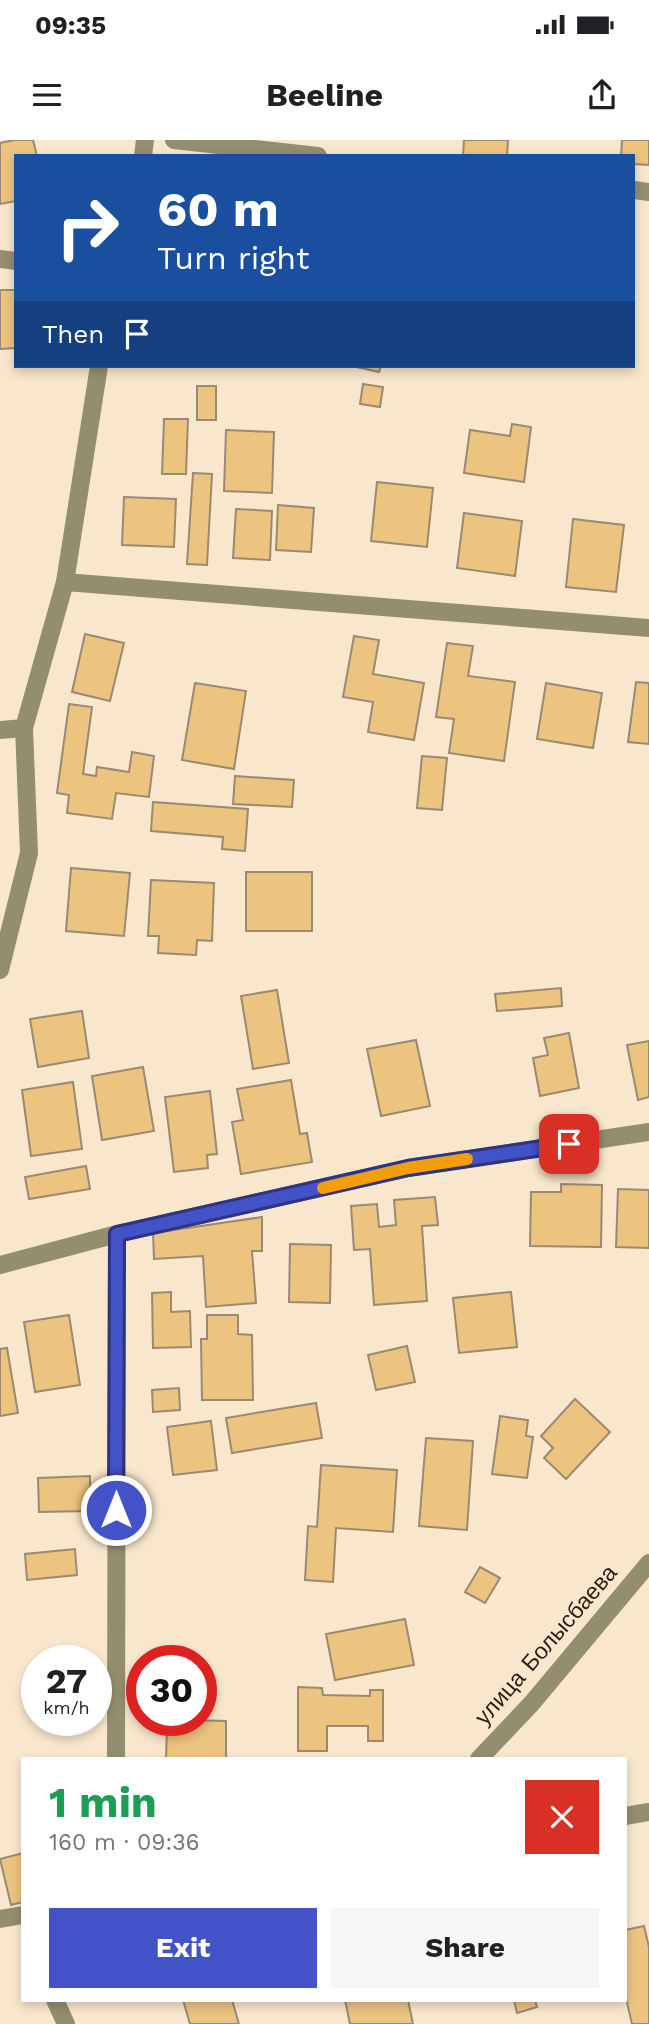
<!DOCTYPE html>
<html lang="en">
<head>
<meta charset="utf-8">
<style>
  body { margin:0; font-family:"Work Sans",sans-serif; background:#f6f6f6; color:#202124; height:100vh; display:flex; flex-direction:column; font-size:26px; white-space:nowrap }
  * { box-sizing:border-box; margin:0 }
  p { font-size:23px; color:#757577 }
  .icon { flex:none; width:38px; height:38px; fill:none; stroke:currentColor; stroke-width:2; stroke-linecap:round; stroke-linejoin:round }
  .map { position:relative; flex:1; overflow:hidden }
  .panel { position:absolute; left:21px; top:1617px; width:606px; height:245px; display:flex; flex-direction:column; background:#fff; border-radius:0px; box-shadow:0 4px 10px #0003 }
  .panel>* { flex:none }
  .guide { position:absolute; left:14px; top:14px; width:621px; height:214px; border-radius:0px; box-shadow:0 4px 10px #0003; background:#1a4fa0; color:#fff; overflow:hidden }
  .speed { position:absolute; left:21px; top:1505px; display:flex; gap:14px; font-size:35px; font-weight:700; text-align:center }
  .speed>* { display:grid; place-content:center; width:91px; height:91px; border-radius:50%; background:#fff; box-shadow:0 4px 10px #0003; line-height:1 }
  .speed small { font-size:18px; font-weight:400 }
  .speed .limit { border:10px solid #d22; background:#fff; color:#111 }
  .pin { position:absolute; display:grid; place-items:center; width:60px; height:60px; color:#fff; margin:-30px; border-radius:14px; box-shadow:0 4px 10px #0006 }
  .me { position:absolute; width:77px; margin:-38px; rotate:0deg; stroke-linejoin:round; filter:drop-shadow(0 0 5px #0008) }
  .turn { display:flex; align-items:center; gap:24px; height:147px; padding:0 28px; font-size:32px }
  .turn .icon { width:91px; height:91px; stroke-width:2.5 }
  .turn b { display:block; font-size:49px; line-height:60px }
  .then { display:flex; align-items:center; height:66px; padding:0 28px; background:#0003; gap:14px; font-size:26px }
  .round { display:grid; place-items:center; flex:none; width:74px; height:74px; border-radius:0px; background:#f6f6f6 }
  .overview { display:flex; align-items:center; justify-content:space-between; height:119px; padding:0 28px }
  h1 { font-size:42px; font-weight:700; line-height:52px; color:#1e9e55 }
  .cta { display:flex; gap:14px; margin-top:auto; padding:14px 28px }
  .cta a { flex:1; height:80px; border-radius:0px; background:#4352c6; color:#fff; font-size:28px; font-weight:700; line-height:80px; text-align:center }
  .cta a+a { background:#f6f6f6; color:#202124 }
  .status { display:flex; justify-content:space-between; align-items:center; height:49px; padding:0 35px; background:#fff; direction:ltr }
  .status svg { height:19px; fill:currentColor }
  header { display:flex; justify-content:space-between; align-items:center; height:91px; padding:0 28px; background:#fff; font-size:32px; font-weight:700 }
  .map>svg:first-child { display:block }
  .building { fill:#edc380; stroke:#998a71; stroke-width:2 }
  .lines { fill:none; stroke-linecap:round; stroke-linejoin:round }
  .minor { stroke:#948e70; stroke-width:18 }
  .route-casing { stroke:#2c3581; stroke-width:18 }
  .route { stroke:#4352c6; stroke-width:12 }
  .slow { stroke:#f59e0b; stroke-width:12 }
  .labels { text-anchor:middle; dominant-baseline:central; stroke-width:5; stroke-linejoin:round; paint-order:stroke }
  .street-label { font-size:23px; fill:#261f16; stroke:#f9e7cd }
</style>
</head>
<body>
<div class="status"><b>09:35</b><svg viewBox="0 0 49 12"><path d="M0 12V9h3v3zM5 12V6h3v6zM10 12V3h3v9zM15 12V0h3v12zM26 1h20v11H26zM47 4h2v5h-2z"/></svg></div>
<header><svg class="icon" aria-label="menu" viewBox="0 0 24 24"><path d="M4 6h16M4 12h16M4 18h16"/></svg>Beeline<svg class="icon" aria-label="share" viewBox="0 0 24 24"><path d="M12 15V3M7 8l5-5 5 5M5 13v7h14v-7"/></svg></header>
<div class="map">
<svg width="649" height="1884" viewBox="0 0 649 1884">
  <rect width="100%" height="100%" fill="#f9e7cd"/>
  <g class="building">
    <polygon points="14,0 33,0 37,16 16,16 16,61 0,64 0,3"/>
    <polygon points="464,0 508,0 507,16 463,16"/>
    <polygon points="622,0 649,0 649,25 634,24 634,16 621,16"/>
    <polygon points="0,150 16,150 16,208 0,209"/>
    <polygon points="352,226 381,226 379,232"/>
    <polygon points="363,244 383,247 380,267 360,264"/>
    <rect x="197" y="246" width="19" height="34"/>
    <polygon points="164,279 188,279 186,334 162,334"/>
    <polygon points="512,284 531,287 524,342 464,333 470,290 510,296"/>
    <polygon points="226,290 274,292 272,353 224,351"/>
    <polygon points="193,333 212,334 207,425 187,424"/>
    <polygon points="377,342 433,348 427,407 371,401"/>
    <polygon points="124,357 176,359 174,407 122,405"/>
    <polygon points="278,365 314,368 311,412 276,410"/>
    <polygon points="236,369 272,371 270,420 233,418"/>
    <polygon points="464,373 522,381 515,436 457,428"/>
    <polygon points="573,379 624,385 616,452 566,447"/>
    <polygon points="85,494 124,503 110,561 72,552"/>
    <polygon points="354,496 379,500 373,534 424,543 414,600 368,592 373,562 343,557"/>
    <polygon points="447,503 473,506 468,536 515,542 504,621 449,613 454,579 436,577"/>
    <polygon points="636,542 649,543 649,604 628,602"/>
    <polygon points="195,543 246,551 234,629 182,620"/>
    <polygon points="546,543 602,553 593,608 537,599"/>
    <polygon points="69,564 92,567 83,634 96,636 97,627 129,632 132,612 154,616 149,657 116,653 112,679 67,673 69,655 57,653"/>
    <polygon points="422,616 447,618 442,670 417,668"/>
    <polygon points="235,636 294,640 292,667 233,664"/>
    <polygon points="153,662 248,669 245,711 222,709 223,697 151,691"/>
    <polygon points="71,728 130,733 124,796 66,791"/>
    <rect x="246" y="732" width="66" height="59"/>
    <polygon points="151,740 214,743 212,801 197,800 196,815 158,813 159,796 148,796"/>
    <polygon points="561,848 562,866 497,871 495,854"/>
    <polygon points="277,850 289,923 253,929 241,856"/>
    <polygon points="82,871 89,918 38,927 30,879"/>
    <polygon points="569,893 579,948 540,956 533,918 548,915 544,898"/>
    <polygon points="416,900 430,966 381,976 367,909"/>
    <polygon points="649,901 649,957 638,960 627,905"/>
    <polygon points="143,927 154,991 102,1000 92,936"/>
    <polygon points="291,940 300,994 307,993 312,1022 241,1034 232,982 243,980 237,949"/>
    <polygon points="73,942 82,1009 31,1016 22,950"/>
    <polygon points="210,951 217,1014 207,1015 208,1028 174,1032 165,957"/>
    <polygon points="86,1026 90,1049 29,1059 25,1037"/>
    <polygon points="561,1044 602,1045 601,1107 530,1106 531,1052 561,1052"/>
    <polygon points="618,1049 649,1050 649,1108 616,1107"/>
    <polygon points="435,1057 438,1085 422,1086 427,1161 374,1165 370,1109 354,1110 351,1066 377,1064 379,1087 396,1085 394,1060"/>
    <polygon points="262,1077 262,1111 252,1111 256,1163 206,1167 203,1116 154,1119 153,1093"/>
    <polygon points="290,1104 331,1105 330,1163 289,1162"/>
    <polygon points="171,1152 171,1172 190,1171 191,1207 153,1208 152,1153"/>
    <polygon points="511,1152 517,1207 459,1213 453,1158"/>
    <polygon points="69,1175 80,1245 35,1252 24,1182"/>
    <polygon points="207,1175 238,1175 238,1194 252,1195 253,1260 202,1260 201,1199 207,1199"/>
    <polygon points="407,1206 415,1242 376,1250 368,1215"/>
    <polygon points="7,1208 18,1273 0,1276 0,1209"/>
    <polygon points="179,1248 180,1270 153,1272 152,1250"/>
    <polygon points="575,1259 610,1292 566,1339 544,1318 553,1308 541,1296"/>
    <polygon points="316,1263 322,1298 232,1313 226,1278"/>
    <polygon points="500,1276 528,1280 526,1296 533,1297 527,1338 492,1334"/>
    <polygon points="211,1281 217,1330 173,1335 167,1287"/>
    <polygon points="426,1298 473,1301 467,1390 419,1386"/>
    <polygon points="321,1325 397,1330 393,1392 336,1388 333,1442 305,1440 308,1386 317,1387"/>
    <polygon points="90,1336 90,1371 39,1372 38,1338"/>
    <polygon points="75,1409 77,1435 27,1440 25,1414"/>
    <polygon points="480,1427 500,1438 485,1463 465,1452"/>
    <polygon points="405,1479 414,1525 335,1540 326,1494"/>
    <polygon points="298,1547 322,1548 323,1555 370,1556 370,1550 383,1550 383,1601 368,1601 368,1586 327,1586 327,1611 298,1611"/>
    <polygon points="192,1580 226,1581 226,1619 166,1619 167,1587 192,1587"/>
    <polygon points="23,1713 23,1762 11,1765 0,1719"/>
    <polygon points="644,1786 649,1807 649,1884 632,1884 625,1854 625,1790"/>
    <polygon points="183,1860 232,1860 239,1884 190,1884"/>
    <polygon points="345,1860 408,1860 413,1884 350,1884"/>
    <polygon points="514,1860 535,1860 537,1867 517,1873"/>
  </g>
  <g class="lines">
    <g class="minor">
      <polyline points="174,0 318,16"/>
      <polyline points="143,16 145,0"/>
      <polyline points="634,50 649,52"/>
      <polyline points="0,119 16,121"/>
      <polyline points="65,442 649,488"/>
      <polyline points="0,590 24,588"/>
      <polyline points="0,830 29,713 24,588 65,442 99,226"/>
      <polyline points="0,1125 117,1094 408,1028 649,992"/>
      <polyline points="116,1619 117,1094"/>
      <polyline points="479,1619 532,1563 649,1423"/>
      <polyline points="625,1676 649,1672"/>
      <polyline points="0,1779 23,1775"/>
      <polyline points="55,1860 66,1884"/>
    </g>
  </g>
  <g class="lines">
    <defs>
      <polyline id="route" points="116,1370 117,1094 408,1028 569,1004"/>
    </defs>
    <use href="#route" class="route-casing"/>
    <use href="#route" class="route"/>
    <polyline class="slow" points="323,1048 408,1028 467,1019"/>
  </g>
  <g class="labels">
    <g class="street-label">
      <text transform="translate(546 1505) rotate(-49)">улица Болысбаева</text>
    </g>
  </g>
</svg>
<div class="speed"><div>27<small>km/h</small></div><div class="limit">30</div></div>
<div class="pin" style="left:569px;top:1004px;background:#d93025"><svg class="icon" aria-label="arrive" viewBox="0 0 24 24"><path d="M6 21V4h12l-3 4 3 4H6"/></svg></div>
<svg class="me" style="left:116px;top:1370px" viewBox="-20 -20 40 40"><circle r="17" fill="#4352c6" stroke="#fff" stroke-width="3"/><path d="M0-11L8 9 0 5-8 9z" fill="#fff"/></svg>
<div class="guide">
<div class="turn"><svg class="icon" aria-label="right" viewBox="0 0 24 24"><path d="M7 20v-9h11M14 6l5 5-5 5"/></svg><div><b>60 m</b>Turn right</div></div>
<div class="then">Then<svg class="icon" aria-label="arrive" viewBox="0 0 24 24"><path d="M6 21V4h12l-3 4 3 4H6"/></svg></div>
</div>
<section class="panel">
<div class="overview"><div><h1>1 min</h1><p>160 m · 09:36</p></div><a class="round" style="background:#d93025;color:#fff"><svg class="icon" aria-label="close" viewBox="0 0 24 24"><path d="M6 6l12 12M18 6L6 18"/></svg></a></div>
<div class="cta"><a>Exit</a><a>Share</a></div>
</section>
</div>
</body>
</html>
